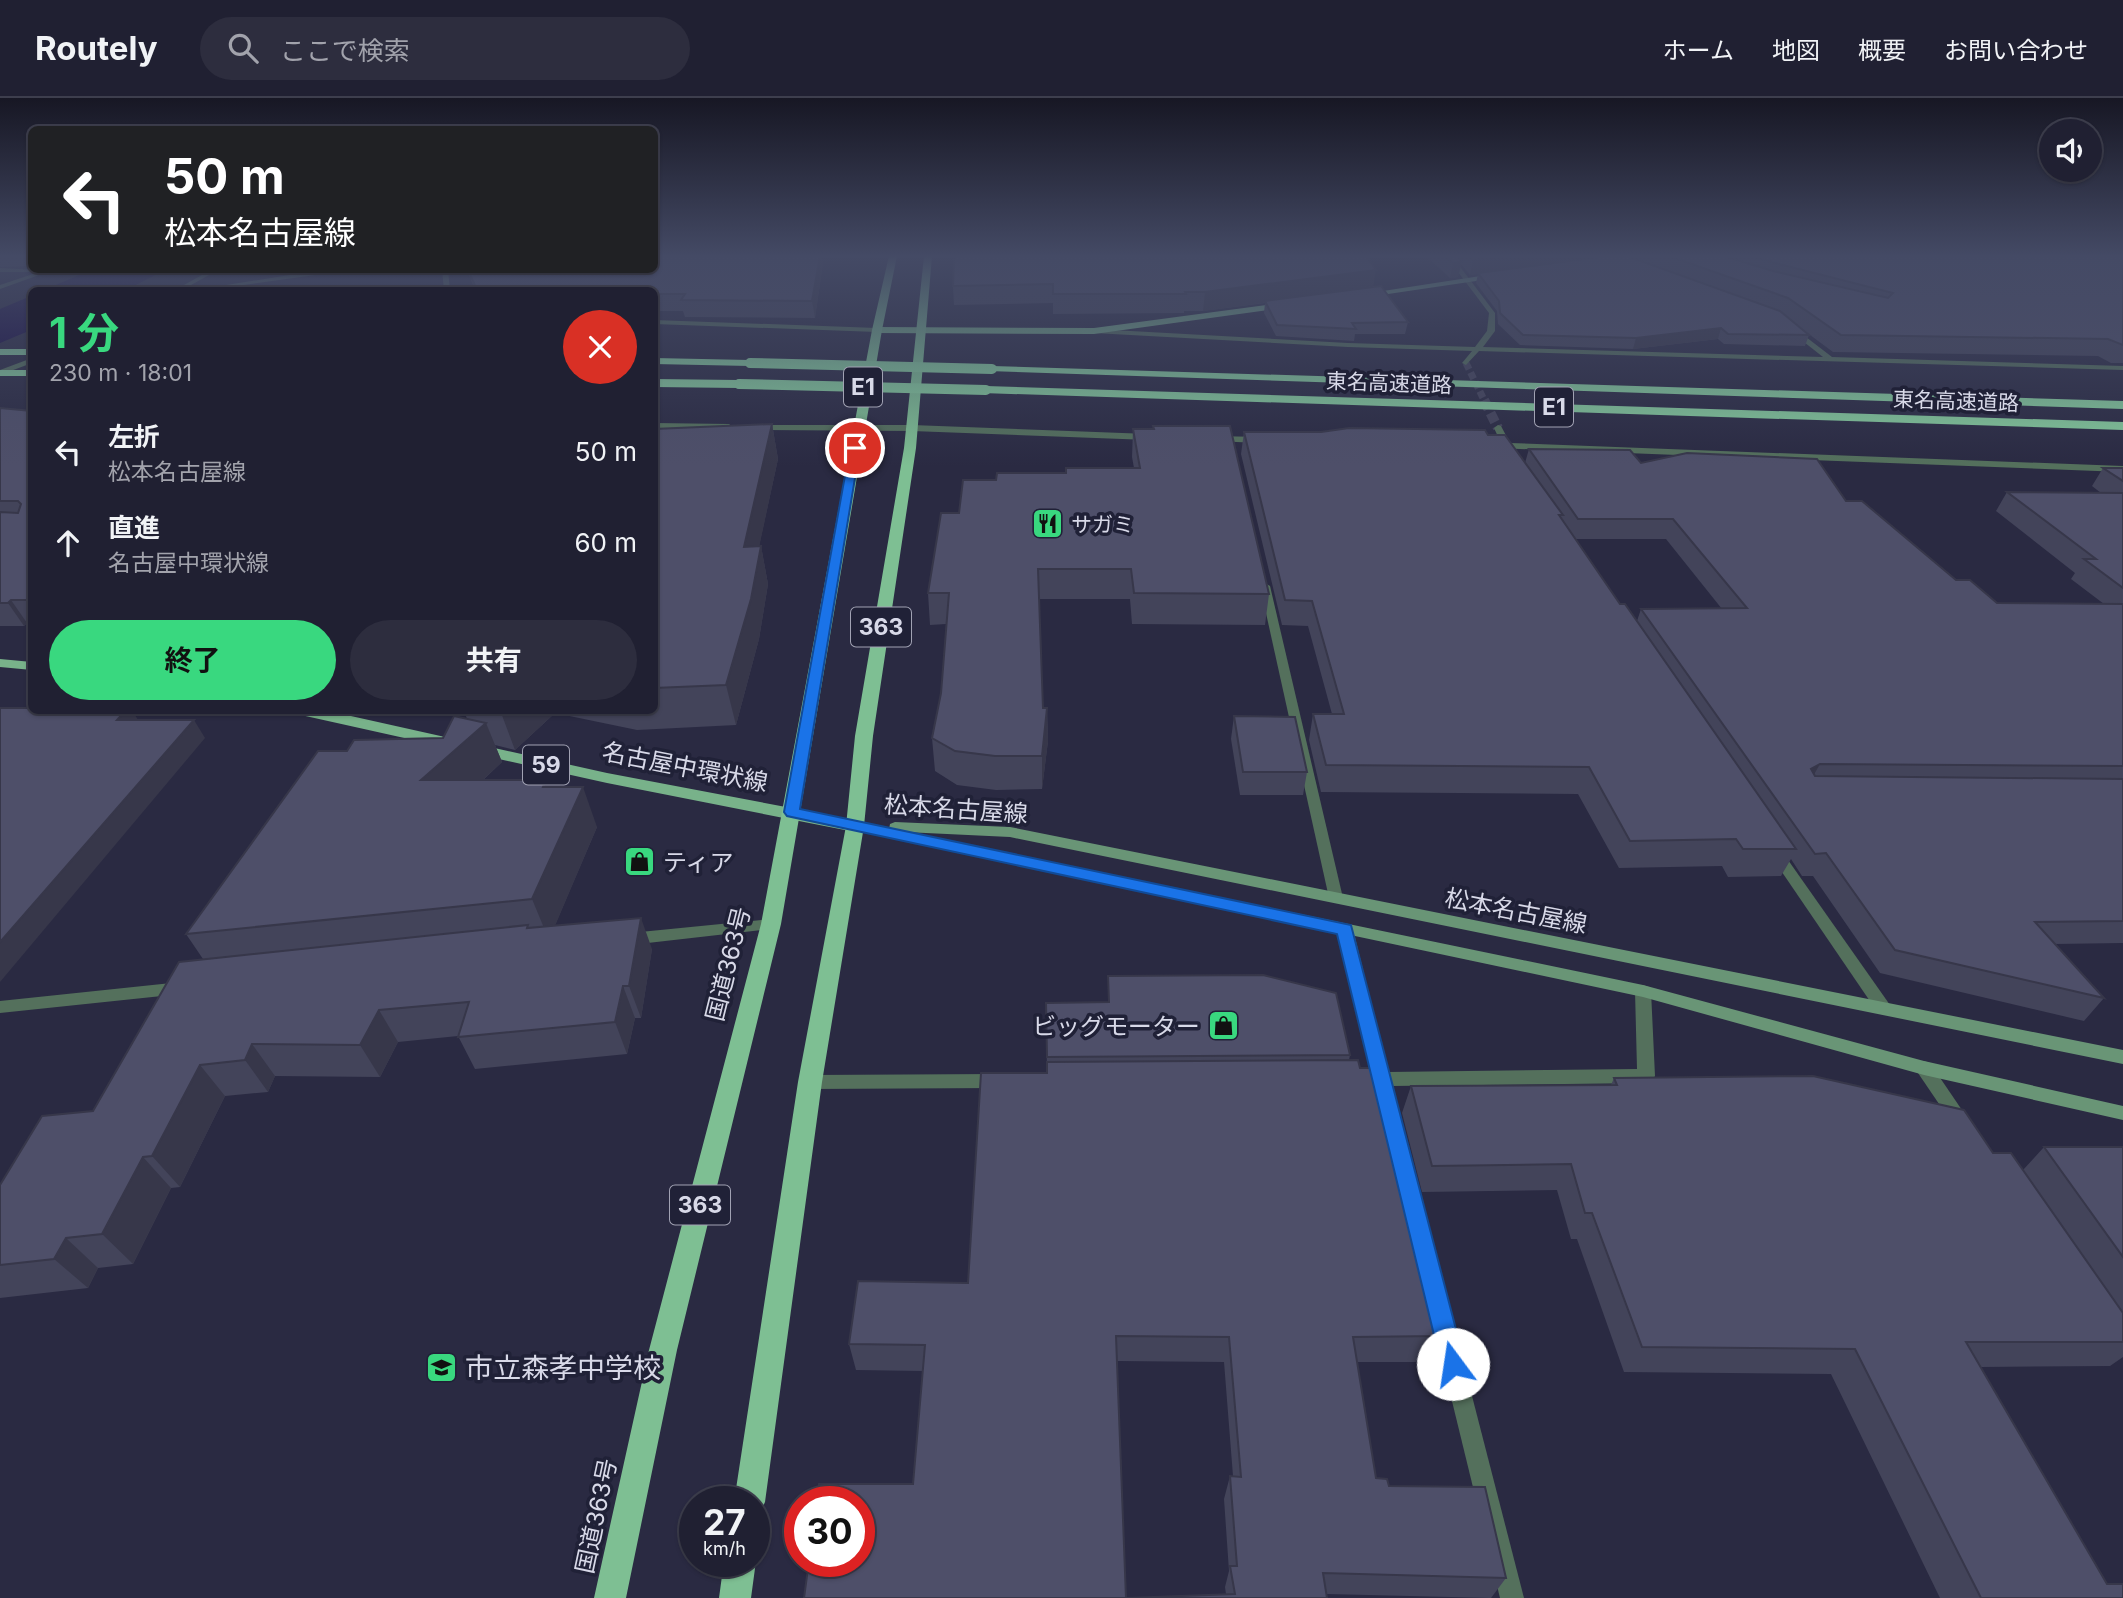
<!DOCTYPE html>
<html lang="ja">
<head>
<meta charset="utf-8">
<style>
  body { margin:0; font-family:Inter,"Noto Sans JP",sans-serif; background:#2d2d3e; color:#f1f3f6; height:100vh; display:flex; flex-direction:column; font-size:26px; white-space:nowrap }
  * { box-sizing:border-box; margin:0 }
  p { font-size:23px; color:#a2a3ac }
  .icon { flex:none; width:38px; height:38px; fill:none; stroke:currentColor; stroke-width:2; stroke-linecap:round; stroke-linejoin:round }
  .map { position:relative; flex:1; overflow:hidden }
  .drawer { position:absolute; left:28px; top:189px; width:630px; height:427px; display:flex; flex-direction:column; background:#202032; border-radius:10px; box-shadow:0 2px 5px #0004,0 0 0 2px #3d3e4d }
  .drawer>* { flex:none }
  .banner { position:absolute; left:28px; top:28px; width:630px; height:147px; border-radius:10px; box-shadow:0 2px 5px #0004,0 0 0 2px #3d3e4d; background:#202124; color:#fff; overflow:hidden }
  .tools { position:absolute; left:2039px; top:21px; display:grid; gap:14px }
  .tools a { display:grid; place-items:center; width:63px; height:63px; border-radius:50%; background:#202032; box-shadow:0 2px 5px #0004,0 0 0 2px #3d3e4d; font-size:35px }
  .speed { position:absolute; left:679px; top:1388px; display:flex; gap:14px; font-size:35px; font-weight:700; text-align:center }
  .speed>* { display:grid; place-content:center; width:91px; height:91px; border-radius:50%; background:#202032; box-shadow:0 2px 5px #0004,0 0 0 2px #3d3e4d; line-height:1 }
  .speed small { font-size:18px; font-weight:400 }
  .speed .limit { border:10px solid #d22; background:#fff; color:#111 }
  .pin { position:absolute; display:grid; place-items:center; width:60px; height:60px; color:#fff; margin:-30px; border:4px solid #fff; border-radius:50%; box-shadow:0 2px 7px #0007 }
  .me { position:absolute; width:77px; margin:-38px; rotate:346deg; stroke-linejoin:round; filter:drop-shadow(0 0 5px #0008) }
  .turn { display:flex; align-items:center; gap:24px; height:147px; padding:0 21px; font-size:32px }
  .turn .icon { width:91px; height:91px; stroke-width:2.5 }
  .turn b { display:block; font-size:49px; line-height:60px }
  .round { display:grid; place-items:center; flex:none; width:74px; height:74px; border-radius:37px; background:#2d2d3e }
  .headline { display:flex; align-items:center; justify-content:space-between; height:119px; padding:0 21px }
  h1 { font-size:42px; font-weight:700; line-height:52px; color:#39d87f }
  .action { display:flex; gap:14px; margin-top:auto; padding:14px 21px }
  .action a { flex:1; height:80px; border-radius:42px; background:#39d87f; color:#111; font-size:28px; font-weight:700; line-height:80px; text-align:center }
  .action a+a { background:#2d2d3e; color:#f1f3f6 }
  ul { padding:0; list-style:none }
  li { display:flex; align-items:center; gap:21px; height:91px; padding:0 21px }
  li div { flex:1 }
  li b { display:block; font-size:26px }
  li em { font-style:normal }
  header { display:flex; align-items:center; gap:42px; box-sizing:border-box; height:98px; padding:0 35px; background:#202032; border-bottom:2px solid #3d3e4d }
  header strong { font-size:33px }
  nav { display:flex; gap:38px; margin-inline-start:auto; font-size:24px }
  .search { width:490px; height:63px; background:#2d2d3e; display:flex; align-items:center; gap:18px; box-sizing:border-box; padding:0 24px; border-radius:38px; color:#a2a3ac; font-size:26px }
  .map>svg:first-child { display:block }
  .water { fill:#150943 }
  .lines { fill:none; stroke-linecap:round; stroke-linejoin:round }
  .minor-tunnel-far1 { stroke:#44445b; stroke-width:7; stroke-dasharray:7 3.5; stroke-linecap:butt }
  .minor-tunnel { stroke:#44445b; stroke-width:10; stroke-dasharray:10 4.5; stroke-linecap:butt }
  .minor { fill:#54705c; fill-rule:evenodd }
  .secondary { fill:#699576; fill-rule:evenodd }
  .primary { fill:#78b28a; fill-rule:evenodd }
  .trunk { fill:#7ebf93; fill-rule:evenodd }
  .motorway { fill:#85cc9c; fill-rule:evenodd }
  .motorway-bridge { stroke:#85cc9c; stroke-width:10 }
  .wall { fill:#43445a; fill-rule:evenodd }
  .shaded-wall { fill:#37374a }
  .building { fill:#4e4f69; stroke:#37374a; stroke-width:2; fill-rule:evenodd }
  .route { fill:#1a73e8; stroke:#114b97; stroke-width:2 }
  .labels { text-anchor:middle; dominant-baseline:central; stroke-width:7; stroke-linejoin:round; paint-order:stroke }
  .far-street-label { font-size:21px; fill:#d8d9e8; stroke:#202137 }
  .far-poi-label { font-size:21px; fill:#d8d9e8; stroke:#202137; text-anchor:start }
  .shield { fill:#202137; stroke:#a1a2b3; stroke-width:2 }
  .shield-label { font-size:23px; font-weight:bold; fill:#d8d9e8 }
  .street-label { font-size:24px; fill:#d8d9e8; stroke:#202137 }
  .poi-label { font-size:24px; fill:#d8d9e8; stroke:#202137; text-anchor:start }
  .near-poi-label { font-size:28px; fill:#d8d9e8; stroke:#202137; text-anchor:start }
</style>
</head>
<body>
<header>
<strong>Routely</strong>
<div class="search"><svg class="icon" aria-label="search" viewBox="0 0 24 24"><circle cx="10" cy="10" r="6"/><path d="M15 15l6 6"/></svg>ここで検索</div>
<nav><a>ホーム</a><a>地図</a><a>概要</a><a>お問い合わせ</a></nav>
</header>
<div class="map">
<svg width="2123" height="1500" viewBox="0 0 2123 1500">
  <rect width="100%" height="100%" fill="#2a2a42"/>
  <g class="water">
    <polygon points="91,172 165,172 126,192 44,192"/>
    <polygon points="31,198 31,232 0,245 0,211"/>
  </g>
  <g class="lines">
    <polyline class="minor-tunnel-far1" points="1466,265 1485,304"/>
    <polyline class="minor-tunnel" points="1484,302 1498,330"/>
    <g class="minor">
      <polygon points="1446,158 1452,158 1495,215 1495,233 1483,249 1823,259 1790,233 1793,229 1832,259 2123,268 2123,272 1479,253 1466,267 1462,265 1472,253 1348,249 1094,235 1090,233 1094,231 1348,245 1475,249 1487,233 1489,215"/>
      <polygon points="0,170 39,172 36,174 0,174"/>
      <polygon points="45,172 53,172 0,191 0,187"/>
      <polygon points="211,172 218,172 182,192 175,192"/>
      <polygon points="344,172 373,172 315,177 208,192 195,192 315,173"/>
      <polygon points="442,172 448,172 450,192 444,192"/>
      <polygon points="654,222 877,230 881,232 877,234 654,226"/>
      <polygon points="32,260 32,265 0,277 0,272"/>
      <polygon points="654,325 729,326 733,329 729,332 654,331"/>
      <polygon points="753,327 912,327 1149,336 1153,339 1149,342 912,333 750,332 750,328"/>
      <polygon points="1498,327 1501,328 1510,345 2123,368 2123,374 1495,350 1492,349 1492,345 1501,345 1494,330"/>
      <polygon points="1215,338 1261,339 1265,342 1261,345 1212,343 1211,341"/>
      <polygon points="1265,485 1270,488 1343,800 1336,805 1329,800 1260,488"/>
      <polygon points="1776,750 1781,752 1890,907 1892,911 1890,915 1884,917 1878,915 1771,758 1769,755"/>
      <polygon points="771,821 776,822 779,826 776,830 771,831 630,847 625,845 622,841 625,837 630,835"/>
      <polygon points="1345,826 1350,827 1353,831 1388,974 1637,971 1635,893 1637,889 1643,887 1649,889 1651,893 1655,978 1652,983 1646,985 1391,988 1389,991 1383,993 1375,988 1359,986 1356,981 1359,976 1372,974 1337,831 1340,827"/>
      <polygon points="181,884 187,886 189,890 187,894 181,896 0,915 0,903"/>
      <polygon points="1924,963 1930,965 1966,1018 1969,1023 1966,1028 1960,1030 1954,1028 1918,975 1916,970 1918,965"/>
      <polygon points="998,976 1004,978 1007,983 1004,988 998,990 810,991 804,989 801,984 804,979 810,977"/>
      <polygon points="1401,1049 1407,1051 1410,1057 1524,1500 1500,1500 1392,1057 1395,1051"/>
    </g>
    <polygon class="secondary" points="855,724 889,731 890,726 895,724 1010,729 2123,952 2123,966 1010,739 905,734 1643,887 1924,963 2123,1008 2123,1022 1924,977 1643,899 850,731 848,728"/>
    <g class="primary">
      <polygon points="1500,175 1503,179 1361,200 1357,197"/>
      <polygon points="1288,204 1291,209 1094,236 877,235 873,232 877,229 1094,230"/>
      <polygon points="0,561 32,564 32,572 0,569"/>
      <polygon points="294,612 324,612 607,675 855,722 864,728 855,734 607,685 301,617"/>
    </g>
    <g class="trunk">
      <polygon points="889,158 897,158 882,232 781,826 677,1252 626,1500 594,1500 649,1252 761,826 872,232"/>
      <polygon points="924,158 932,158 916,350 873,638 864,728 822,984 765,1404 760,1415 754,1417 754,1404 734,1404 798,984 846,728 855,638 904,350"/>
      <polygon points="754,1459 756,1463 751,1500 719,1500 724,1463 754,1463"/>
    </g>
    <g class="motorway">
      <rect x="0" y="251" width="32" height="6"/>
      <polygon points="654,260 750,262 756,265 750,268 654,266"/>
      <polygon points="992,268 2123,303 2123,311 988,273 986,271"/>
      <rect x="0" y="272" width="32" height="6"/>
      <polygon points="654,281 739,282 745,286 739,290 654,289"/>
      <polygon points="986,288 2123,324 2123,332 982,295 982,289"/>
    </g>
    <g class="motorway-bridge">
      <polyline points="750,265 992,271"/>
      <polyline points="739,286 986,292"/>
    </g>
  </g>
  <g class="wall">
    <polygon points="0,158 32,158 32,168 0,169"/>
    <polygon points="824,158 815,220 685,219 683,213 654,213 654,192 475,192 467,172 654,172"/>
    <polygon points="954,158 1373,189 1408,224 1405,236 1355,236 1354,243 1276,238 1264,215 1265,205 1203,213 1184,213 1184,215 1053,216 1053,205 954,207 953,188"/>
    <polygon points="1426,158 1627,158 1637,161 1638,158 2123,158 2123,265 2111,265 2098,258 1833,254 1806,234 1809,237 1805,248 1724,246 1718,241 1633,251 1520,247 1498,226 1497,213 1476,185 1478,176 1470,177 1461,166 1458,179 1450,180"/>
    <polygon points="0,310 32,313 32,525 27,525 24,528 0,528"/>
    <polygon points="772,326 778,361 759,448 761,448 768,486 759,541 736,627 637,632 555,615 515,652 495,647 502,664 483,682 549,689 597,729 555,827 652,851 641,920 635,920 627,956 475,971 458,938 398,944 380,979 275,978 268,994 225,998 180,1089 171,1090 133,1166 98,1170 88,1190 0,1200 0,1087 93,1013 203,861 186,836 347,653 443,640 467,621 464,612 654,612 654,331"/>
    <polygon points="1133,331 1269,496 1265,527 1132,526 1130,501 1039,501 1043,610 1047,610 1048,643 1042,691 996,692 957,687 935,673 932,640 941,595 946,526 930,527 928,495 959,415 996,382 1134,370 1132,359"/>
    <path d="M1244 334 1488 337 1525 365 1529 351 1641 365 1846 403 1956 482 1997 505 2104 506 2071 481 2075 475 1996 413 2007 394 2101 395 2092 388 2103 370H2123V845L2055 846 2104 900 2084 923 1880 875 1813 778H1802L1791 761 1781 778 1728 779 1722 768 1619 770 1578 696 1321 694 1309 642 1313 616H1332L1308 528 1282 527 1241 356ZM1575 441H1666L1722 511H1641L1637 523 1620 506Z"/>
    <polygon points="1234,618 1307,674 1303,697 1240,697 1231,641"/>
    <path d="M1108 878 1350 957 1349 962 1385 987 1408 1067 1405 1075 1419 1130 1413 1144 1437 1238 1426 1264H1357L1376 1380 1389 1388 1506 1480 1491 1500 1327 1496V1500H804L913 1386 923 1273 856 1272 849 1246 968 1185 1047 975 1046 905 1108 904ZM1117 1263 1224 1264 1233 1378H1230L1224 1401 1229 1473 1225 1489 1226 1496 1126 1500Z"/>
    <polygon points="1614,980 1993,1055 2023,1072 2044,1049 2123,1049 2123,1259 2110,1268 1980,1269 2107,1486 2123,1500 1940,1500 1831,1276 1624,1274 1577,1141 1571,1141 1557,1092 1422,1094 1402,1015 1411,988 1611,987"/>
  </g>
  <g class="shaded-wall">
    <polygon points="820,158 824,158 815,220 812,203"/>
    <polygon points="1506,158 1612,158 1470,177 1473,162"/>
    <polygon points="1462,163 1458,179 1450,180 1453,165"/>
    <polygon points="1376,172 1373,190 1203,213 1205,194"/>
    <polygon points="1721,230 1718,241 1633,251 1636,240"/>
    <polygon points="772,326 778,361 751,487 744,449"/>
    <polygon points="761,448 768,486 759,541 736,627 726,587"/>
    <polygon points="11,502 27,525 24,528 8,505"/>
    <polygon points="1047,610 1048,643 1042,691 1042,658"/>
    <polygon points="126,612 132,612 141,627 117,622"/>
    <polygon points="500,612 554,612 555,615 515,652"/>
    <polygon points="194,622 205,640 0,884 0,844"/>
    <polygon points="486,625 502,664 440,722 421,682"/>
    <polygon points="1820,666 1808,687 1811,671"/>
    <polygon points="583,689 597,729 549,842 532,801"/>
    <polygon points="641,820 652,851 641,920 629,888"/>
    <polygon points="623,888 635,920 627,956 615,924"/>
    <polygon points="379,912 398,944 380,979 360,947"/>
    <polygon points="252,946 275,978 268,994 245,962"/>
    <polygon points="200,967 225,998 180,1089 152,1058"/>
    <polygon points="143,1059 171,1090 133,1166 102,1136"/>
    <polygon points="66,1140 98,1170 88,1190 54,1161"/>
  </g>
  <g class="building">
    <polygon points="654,158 820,158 812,203 681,202 685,196 654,196 654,192 477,192 468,172 654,172"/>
    <polygon points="954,158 1366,158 1376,172 1205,194 1185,194 1186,196 1053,196 1053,186 953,188"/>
    <polygon points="1445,158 1457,158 1462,163 1453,165"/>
    <polygon points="1470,158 1506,158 1473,162"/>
    <polygon points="1607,158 1627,158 1780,213 1809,237 1728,236 1721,230 1636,240 1523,237 1500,215 1499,203 1478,175"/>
    <polygon points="1669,158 1724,158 1773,173 1888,200 1893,195 1779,166 1750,158 2123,158 2123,247 2108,241 1841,237 1788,200"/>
    <polygon points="1381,188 1408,224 1352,225 1356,231 1277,227 1265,203"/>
    <polygon points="0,310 32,313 32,502 11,502 8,505 0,505 0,414 18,415 21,406 18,403 0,403"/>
    <polygon points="772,326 744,449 761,448 751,501 726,587 654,590 654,331"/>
    <polygon points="1153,328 1230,328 1269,496 1134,495 1131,471 1038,471 1043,610 1047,610 1042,658 995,658 955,653 932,640 941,595 949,495 928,495 941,415 959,415 963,382 996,382 997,375 1066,375 1066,370 1140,370 1133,331 1154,331"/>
    <polygon points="1349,330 1485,332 1488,337 1505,337 1563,417 1559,417 1620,506 1625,506 1796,751 1743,751 1736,741 1630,743 1589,669 1326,667 1313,616 1344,616 1312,503 1285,502 1244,334 1321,334"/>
    <polygon points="1529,351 1630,352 1641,365 1687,355 1817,361 1846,403 1862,403 1956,482 1970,482 1997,505 2123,506 2123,668 1820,666 1811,671 1815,678 2123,681 2123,823 2035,824 2104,900 1895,852 1826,755 1815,756 1641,511 1747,510 1673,421 1578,421"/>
    <polygon points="2103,370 2123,370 2123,383"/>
    <polygon points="2007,394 2123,395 2123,490 2084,461 2096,461"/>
    <polygon points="0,610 32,610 32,612 126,612 117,622 194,622 0,844"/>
    <polygon points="454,618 486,625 421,682 546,682 543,689 583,689 532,801 186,836 318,653 347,653 354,642 443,640"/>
    <polygon points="1234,618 1295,619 1307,674 1243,674"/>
    <polygon points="641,820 629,888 623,888 615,924 458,939 469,904 379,912 360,947 252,946 245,962 200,967 152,1058 143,1059 102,1136 66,1140 54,1161 0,1167 0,1087 42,1018 93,1013 179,864 528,827 527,830"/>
    <polygon points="1263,877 1336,895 1350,957 1047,959 1046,905 1109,904 1108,878"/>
    <path d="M1358 962 1360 970H1380L1385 987H1388L1408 1067H1403L1419 1130H1409L1437 1238 1353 1239 1376 1380 1387 1381 1389 1388 1485 1389 1506 1480 1323 1475 1327 1500H804L809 1463H859V1404H817L819 1386H913L925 1247 849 1246 858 1183 968 1185 981 975H1047V964ZM1116 1238 1229 1239 1241 1379 1230 1378 1237 1468H1230L1235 1496 1126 1500Z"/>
    <polygon points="1813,978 1964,1012 1993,1055 2011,1055 2123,1215 2123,1244 1966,1244 2107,1486 2123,1486 2123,1500 1981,1500 1855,1251 1642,1249 1592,1115 1585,1115 1571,1066 1432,1068 1411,988 1617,987 1614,980"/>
    <polygon points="2044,1049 2123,1049 2123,1159"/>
  </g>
  <linearGradient id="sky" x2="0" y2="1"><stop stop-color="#171724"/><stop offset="0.43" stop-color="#444a65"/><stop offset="1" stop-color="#444a65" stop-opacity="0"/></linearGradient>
  <rect width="2123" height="368" fill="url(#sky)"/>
  <polygon class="route" points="855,347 860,350 800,711 1351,827 1465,1266 1462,1275 1453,1278 1445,1275 1441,1266 1337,836 787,718 784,714 850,350"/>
  <defs>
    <symbol id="restaurant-square" viewBox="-11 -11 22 22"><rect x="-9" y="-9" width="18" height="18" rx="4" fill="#39d87f" stroke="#202137"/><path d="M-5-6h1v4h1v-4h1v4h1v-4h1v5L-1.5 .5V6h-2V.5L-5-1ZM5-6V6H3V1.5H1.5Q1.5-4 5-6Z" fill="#111"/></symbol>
    <symbol id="shop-square" viewBox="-11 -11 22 22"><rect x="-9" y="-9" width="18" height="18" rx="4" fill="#39d87f" stroke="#202137"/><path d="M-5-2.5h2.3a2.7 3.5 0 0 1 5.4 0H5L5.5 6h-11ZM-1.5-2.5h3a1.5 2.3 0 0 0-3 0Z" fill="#111"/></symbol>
    <symbol id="school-square" viewBox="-11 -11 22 22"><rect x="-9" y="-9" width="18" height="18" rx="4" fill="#39d87f" stroke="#202137"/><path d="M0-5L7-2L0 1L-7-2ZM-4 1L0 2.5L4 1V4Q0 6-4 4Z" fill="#111"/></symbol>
  </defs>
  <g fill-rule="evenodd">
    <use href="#restaurant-square" x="1030" y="408" width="35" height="35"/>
    <use href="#shop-square" x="622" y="746" width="35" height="35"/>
    <use href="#shop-square" x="1206" y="910" width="35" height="35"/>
    <use href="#school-square" x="424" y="1252" width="35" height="35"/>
  </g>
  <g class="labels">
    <g class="far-street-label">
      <text transform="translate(1389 285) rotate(2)">東名高速道路</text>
      <text transform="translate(1956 303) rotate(2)">東名高速道路</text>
    </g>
    <g class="far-poi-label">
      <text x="1071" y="426">サガミ</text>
    </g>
    <g class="shield">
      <rect x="844" y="269.5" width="38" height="39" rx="5"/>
      <rect x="1535" y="289.5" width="38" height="39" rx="5"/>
      <rect x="851" y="509.5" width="60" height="39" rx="5"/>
      <rect x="523" y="647.5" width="46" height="39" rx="5"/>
      <rect x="670" y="1087.5" width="60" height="39" rx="5"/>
    </g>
    <g class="shield-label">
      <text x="863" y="289">E1</text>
      <text x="1554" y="309">E1</text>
      <text x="881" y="529">363</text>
      <text x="546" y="667">59</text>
      <text x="700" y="1107">363</text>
    </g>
    <g class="street-label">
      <text transform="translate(685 669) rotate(11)">名古屋中環状線</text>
      <text transform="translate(956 711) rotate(4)">松本名古屋線</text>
      <text transform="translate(1516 813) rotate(11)">松本名古屋線</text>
      <text transform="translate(728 866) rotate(-76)">国道363号</text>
      <text transform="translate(596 1418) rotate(-78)">国道363号</text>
    </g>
    <g class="poi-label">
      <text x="663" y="764">ティア</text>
      <text x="1200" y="928" text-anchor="end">ビッグモーター</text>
    </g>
    <g class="near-poi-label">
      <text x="465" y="1270">市立森孝中学校</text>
    </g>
  </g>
</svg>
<div class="tools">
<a><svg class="icon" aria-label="sound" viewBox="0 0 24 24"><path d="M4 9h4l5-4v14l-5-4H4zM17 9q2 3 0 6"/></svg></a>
</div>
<div class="speed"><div>27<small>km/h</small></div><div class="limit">30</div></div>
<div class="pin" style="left:855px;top:350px;background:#d93025"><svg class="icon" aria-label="arrive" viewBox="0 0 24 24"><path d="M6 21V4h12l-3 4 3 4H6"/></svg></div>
<svg class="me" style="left:1453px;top:1266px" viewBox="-20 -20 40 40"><circle r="19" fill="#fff"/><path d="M0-13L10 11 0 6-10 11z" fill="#1a73e8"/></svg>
<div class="banner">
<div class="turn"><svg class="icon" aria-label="left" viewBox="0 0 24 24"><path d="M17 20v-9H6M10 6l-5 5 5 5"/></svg><div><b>50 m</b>松本名古屋線</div></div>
</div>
<section class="drawer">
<div class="headline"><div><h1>1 分</h1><p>230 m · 18:01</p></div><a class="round" style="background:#d93025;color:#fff"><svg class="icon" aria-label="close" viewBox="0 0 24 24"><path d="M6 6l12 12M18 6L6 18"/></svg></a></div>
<ul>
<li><svg class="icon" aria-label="left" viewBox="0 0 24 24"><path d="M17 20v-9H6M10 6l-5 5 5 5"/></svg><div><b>左折</b><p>松本名古屋線</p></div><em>50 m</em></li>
<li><svg class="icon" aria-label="ahead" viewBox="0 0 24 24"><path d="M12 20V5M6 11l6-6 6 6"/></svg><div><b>直進</b><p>名古屋中環状線</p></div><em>60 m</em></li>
</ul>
<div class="action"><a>終了</a><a>共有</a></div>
</section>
</div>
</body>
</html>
